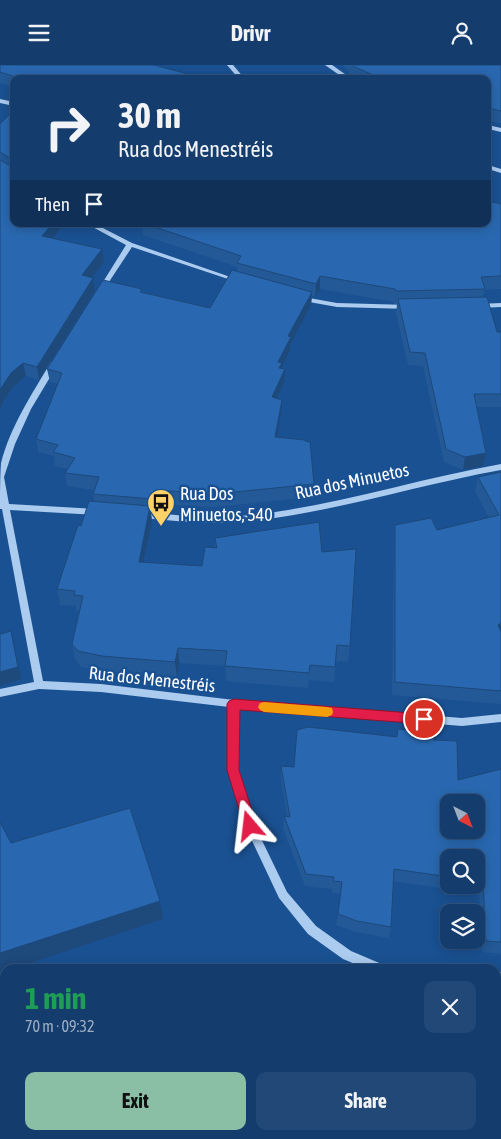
<!DOCTYPE html>
<html lang="en">
<head>
<meta charset="utf-8">
<style>
  body { margin:0; font-family:"Asap Condensed",sans-serif; background:#214876; color:#f1f3f6; height:100vh; display:flex; flex-direction:column; font-size:19px; white-space:nowrap }
  * { box-sizing:border-box; margin:0 }
  p { font-size:16px; color:#9daec2 }
  .icon { flex:none; width:28px; height:28px; fill:none; stroke:currentColor; stroke-width:2; stroke-linecap:round; stroke-linejoin:round }
  .map { position:relative; flex:1; overflow:hidden }
  .panel { position:absolute; left:0px; top:899px; width:501px; height:176px; display:flex; flex-direction:column; background:#143d6e; border-radius:15px 15px 0 0; box-shadow:0 2px 12px #0003,0 0 0 1px #335681 }
  .panel>* { flex:none }
  .guide { position:absolute; left:10px; top:10px; width:481px; height:152px; border-radius:10px; box-shadow:0 2px 12px #0003,0 0 0 1px #335681; background:#143d6e; color:#f1f3f6; overflow:hidden }
  .needle { width:32px; rotate:138deg }
  .controls { position:absolute; left:440px; top:729px; display:grid; gap:10px }
  .controls a { display:grid; place-items:center; width:45px; height:45px; border-radius:10px; background:#143d6e; box-shadow:0 2px 12px #0003,0 0 0 1px #335681; font-size:25px }
  .pin { position:absolute; display:grid; place-items:center; width:42px; height:42px; color:#fff; margin:-21px; border:2px solid #fff; border-radius:50%; box-shadow:0 1px 5px #0007 }
  .me { position:absolute; width:55px; margin:-28px; rotate:343deg; stroke-linejoin:round; filter:drop-shadow(0 0 4px #0008) }
  .turn { display:flex; align-items:center; gap:18px; height:105px; padding:0 25px; font-size:22px }
  .turn .icon { width:65px; height:65px; stroke-width:2.5 }
  .turn b { display:block; font-size:35px; line-height:42px }
  .then { display:flex; align-items:center; height:48px; padding:0 25px; background:#0003; gap:10px; font-size:19px }
  .round { display:grid; place-items:center; flex:none; width:52px; height:52px; border-radius:10px; background:#214876 }
  .overview { display:flex; align-items:center; justify-content:space-between; height:85px; padding:0 25px }
  h1 { font-size:30px; font-weight:700; line-height:38px; color:#1e9e55 }
  .action { display:flex; gap:10px; margin-top:auto; padding:10px 25px }
  .action a { flex:1; height:58px; border-radius:10px; background:#8abfa5; color:#111; font-size:20px; font-weight:700; line-height:58px; text-align:center }
  .action a+a { background:#214876; color:#f1f3f6 }
  header { display:flex; justify-content:space-between; align-items:center; height:65px; padding:0 25px; background:#143d6e; font-size:22px; font-weight:700 }
  .map>svg:first-child { display:block }
  .lines { fill:none; stroke-linecap:round; stroke-linejoin:round }
  .minor { fill:#abcbef; fill-rule:evenodd }
  .wall { fill:#235997; fill-rule:evenodd }
  .shaded-wall { fill:#1d497b }
  .building { fill:#2968b0; stroke:#1d497b; fill-rule:evenodd }
  .route { fill:#e11d48; stroke:#92132f }
  .slow { fill:#f59e0b }
  .labels { text-anchor:middle; dominant-baseline:central; stroke-width:5; stroke-linejoin:round; paint-order:stroke }
  .street-label { font-size:18px; fill:#fff; stroke:#1a5192 }
  .poi-label { font-size:18px; fill:#fff; stroke:#1a5192; text-anchor:start }
</style>
</head>
<body>
<header><svg class="icon" aria-label="menu" viewBox="0 0 24 24"><path d="M4 6h16M4 12h16M4 18h16"/></svg>Drivr<svg class="icon" aria-label="person" viewBox="0 0 24 24"><circle cx="12" cy="8" r="4"/><path d="M4 21q1-7 8-7t8 7"/></svg></header>
<div class="map">
<svg width="501" height="1074" viewBox="0 0 501 1074">
  <rect width="100%" height="100%" fill="#1a5192"/>
  <g class="lines">
    <g class="minor">
      <polygon points="227,0 233,0 245,14 239,14"/>
      <polygon points="325,0 332,0 352,14 345,14"/>
      <polygon points="0,34 14,37 14,41 0,38"/>
      <polygon points="488,60 501,63 501,67 488,64"/>
      <polygon points="488,100 501,104 501,108 488,104"/>
      <polygon points="87,159 95,159 132,178 242,216 241,217 237,217 132,182 103,226 99,226 98,225 126,180"/>
      <polygon points="298,231 337,238 409,240 413,242 409,244 337,242 298,235"/>
      <polygon points="501,238 501,242 479,243 475,241 479,239"/>
      <path d="M51 297H54L58 299 31 344 15 379 4 412 9 439 97 444 101 447 97 450 10 445 43 616 101 619 234 635 462 653 501 649V657L462 661 239 643 238 705 255 761 287 827 316 861 351 886 384 900 385 904H367L343 894 308 869 279 833 245 761 228 705 229 642 101 627 39 624 0 632V624L34 617 2 444H0C0 432 0 411 1 398 10 362 32 329 51 297Z"/>
      <path d="M501 399V405C417 420 335 447 251 456 214 460 177 456 140 453L136 450 140 447C177 450 214 454 251 450 335 441 417 414 501 399Z"/>
      <rect x="496" y="907" width="5" height="10"/>
    </g>
  </g>
  <g class="wall">
    <polygon points="0,0 207,14 14,14 14,23 0,18"/>
    <polygon points="343,0 501,0 501,59 488,55 488,14 354,14"/>
    <polygon points="0,59 64,159 53,173 104,197 92,212 93,213 95,226 39,315 26,311 14,321 4,335 0,344"/>
    <polygon points="501,139 501,224 484,225 483,232 497,267 501,267 501,342 476,342 486,388 483,401 463,405 444,397 423,301 408,300 396,248 397,239 394,239 394,237 320,224 315,232 312,231 311,240 290,280 290,285 282,302 284,318 277,334 281,348 277,372 305,376 314,419 313,432 215,442 156,439 154,447 151,446 152,457 143,497 202,501 215,483 215,473 322,487 350,581 348,597 336,596 334,617 309,615 308,623 226,616 225,601 179,598 177,612 104,606 81,602 75,594 72,579 79,546 76,546 76,541 60,540 57,524 81,461 94,436 93,429 94,425 67,421 65,408 68,404 55,401 54,391 38,387 36,374 58,319 50,317 47,304 142,224 142,227 210,243 237,206 237,202 143,170 142,159 488,159"/>
    <polygon points="501,407 501,639 392,630 394,474 395,460 437,465 489,453 475,426 478,412"/>
    <path d="M398 664 434 675 458 715 501 704V889L482 887 479 829 393 816 391 862 389 873 356 867 336 860 341 829 332 828V824L305 821 283 763 284 751H287L281 714V701L294 702 396 672ZM449 792H476V820H449Z"/>
    <polygon points="375,1070 496,1070 501,1074 377,1074"/>
  </g>
  <g class="shaded-wall">
    <polygon points="52,159 64,159 44,184 42,171"/>
    <polygon points="102,184 104,197 84,223 82,210"/>
    <polygon points="320,211 320,224 315,232 316,219"/>
    <polygon points="93,213 95,226 39,315 37,302"/>
    <polygon points="312,227 311,240 290,280 290,285 282,302 282,311 285,304 284,318 271,346 272,332 278,297 288,271"/>
    <polygon points="23,298 26,311 14,321 4,335 0,344 0,325 1,322 11,308"/>
    <polygon points="282,335 281,348 275,385 275,372"/>
    <polygon points="486,388 483,401 463,405 465,392"/>
    <polygon points="155,425 156,439 154,447 153,434"/>
    <polygon points="150,441 152,457 140,512 139,497"/>
    <polygon points="501,558 501,569 498,560"/>
    <polygon points="11,566 14,578 21,614 0,621 0,607"/>
    <polygon points="178,583 179,598 177,612 175,597"/>
    <polygon points="160,836 163,854 12,904 5,904 5,906 0,908 0,888"/>
  </g>
  <g class="building">
    <polygon points="0,0 154,0 207,14 22,14 0,7"/>
    <polygon points="353,0 501,0 501,46 488,43 488,14 382,14 355,2"/>
    <polygon points="14,45 14,159 52,159 42,171 102,184 82,210 93,213 37,302 23,298 11,308 0,325 0,95 13,102 13,95 0,87 0,59"/>
    <polygon points="488,136 501,139 501,211 481,212 485,224 396,226 395,224 320,211 316,219 237,198 241,191 146,159 488,159"/>
    <polygon points="232,205 312,227 288,271 291,272 278,297 282,298 279,303 285,304 272,332 282,335 275,372 305,375 305,376 310,377 314,419 215,429 155,425 153,434 93,429 99,412 65,408 75,393 53,387 58,380 36,374 62,308 47,304 103,215 142,224 140,227 210,243"/>
    <polygon points="487,232 497,267 501,267 501,329 474,329 486,388 465,392 446,384 425,288 410,287 398,234"/>
    <polygon points="501,407 501,558 498,560 501,567 501,626 395,617 395,460 431,453 437,465 499,450 478,412"/>
    <polygon points="89,436 150,441 139,497 202,501 205,482 217,483 215,473 319,457 322,487 356,484 350,581 337,580 335,602 310,600 309,608 225,601 227,586 178,583 175,597 102,591 78,586 72,579 83,531 74,530 75,526 57,524 78,460 81,461"/>
    <polygon points="0,566 1,569 11,566 18,602 0,607"/>
    <path d="M308 662 397 672 398 664 434 668V675L457 676 458 715 501 704V877L486 876 483 817 476 816V792H449V812L394 804 391 862 357 856 338 849 342 817 333 816 334 812 306 809 284 751 290 752 281 701 294 702 297 665ZM449 738H476V765H449Z"/>
    <polygon points="130,743 160,836 0,888 0,757 11,778"/>
    <polygon points="496,926 501,926 501,1074 401,1074 401,1072 389,1070 496,1070"/>
  </g>
  <polygon class="route" points="234,634 424,649 428,651 430,654 428,658 424,659 240,645 239,705 257,761 255,765 250,767 246,765 244,761 227,705 227,639 229,636"/>
  <polygon class="slow" points="264,637 327,642 332,643 333,647 332,650 327,652 264,647 260,645 258,642 260,638"/>
  <defs>
    <symbol id="bus-pin" viewBox="-11 -11 22 30"><path d="M0 17L-7.5 6A9.5 9.5 0 1 1 7.5 6Z" fill="#ffd169" stroke="#1a5192"/><path d="M-5-6H5V4H4V6H2V4H-2V6H-4V4H-5ZM-3.5-4V0h7V-4ZM-3.5 1.2v1.5H-2V1.2ZM2 1.2v1.5H3.5V1.2Z" fill="#111"/></symbol>
  </defs>
  <g fill-rule="evenodd">
    <use href="#bus-pin" x="145" y="422" width="32" height="43"/>
  </g>
  <g class="labels">
    <g class="street-label">
      <text transform="translate(352 416) rotate(-12)">Rua dos Minuetos</text>
      <text transform="translate(152 614) rotate(6)">Rua dos Menestréis</text>
    </g>
    <g class="poi-label">
      <text x="180" y="428">Rua Dos<tspan x="180" dy="21">Minuetos, 540</tspan></text>
    </g>
  </g>
</svg>
<div class="controls">
<a><svg class="needle" viewBox="-14 -14 28 28"><path d="M0-13l5 13h-10z" fill="#e53935"/><path d="M0 13l5-13h-10z" fill="#9daec2"/></svg></a>
<a><svg class="icon" aria-label="search" viewBox="0 0 24 24"><circle cx="10" cy="10" r="6"/><path d="M15 15l6 6"/></svg></a>
<a><svg class="icon" aria-label="layers" viewBox="0 0 24 24"><path d="M12 4l9 5-9 5-9-5zM3 14l9 5 9-5"/></svg></a>
</div>
<div class="pin" style="left:424px;top:654px;background:#d93025"><svg class="icon" aria-label="arrive" viewBox="0 0 24 24"><path d="M6 21V4h12l-3 4 3 4H6"/></svg></div>
<svg class="me" style="left:250px;top:761px" viewBox="-20 -20 40 40"><path d="M0-17L14 15 0 8-14 15z" fill="#e11d48" stroke="#fff" stroke-width="4"/></svg>
<div class="guide">
<div class="turn"><svg class="icon" aria-label="right" viewBox="0 0 24 24"><path d="M7 20v-9h11M14 6l5 5-5 5"/></svg><div><b>30 m</b>Rua dos Menestréis</div></div>
<div class="then">Then<svg class="icon" aria-label="arrive" viewBox="0 0 24 24"><path d="M6 21V4h12l-3 4 3 4H6"/></svg></div>
</div>
<section class="panel">
<div class="overview"><div><h1>1 min</h1><p>70 m · 09:32</p></div><a class="round"><svg class="icon" aria-label="close" viewBox="0 0 24 24"><path d="M6 6l12 12M18 6L6 18"/></svg></a></div>
<div class="action"><a>Exit</a><a>Share</a></div>
</section>
</div>
</body>
</html>
